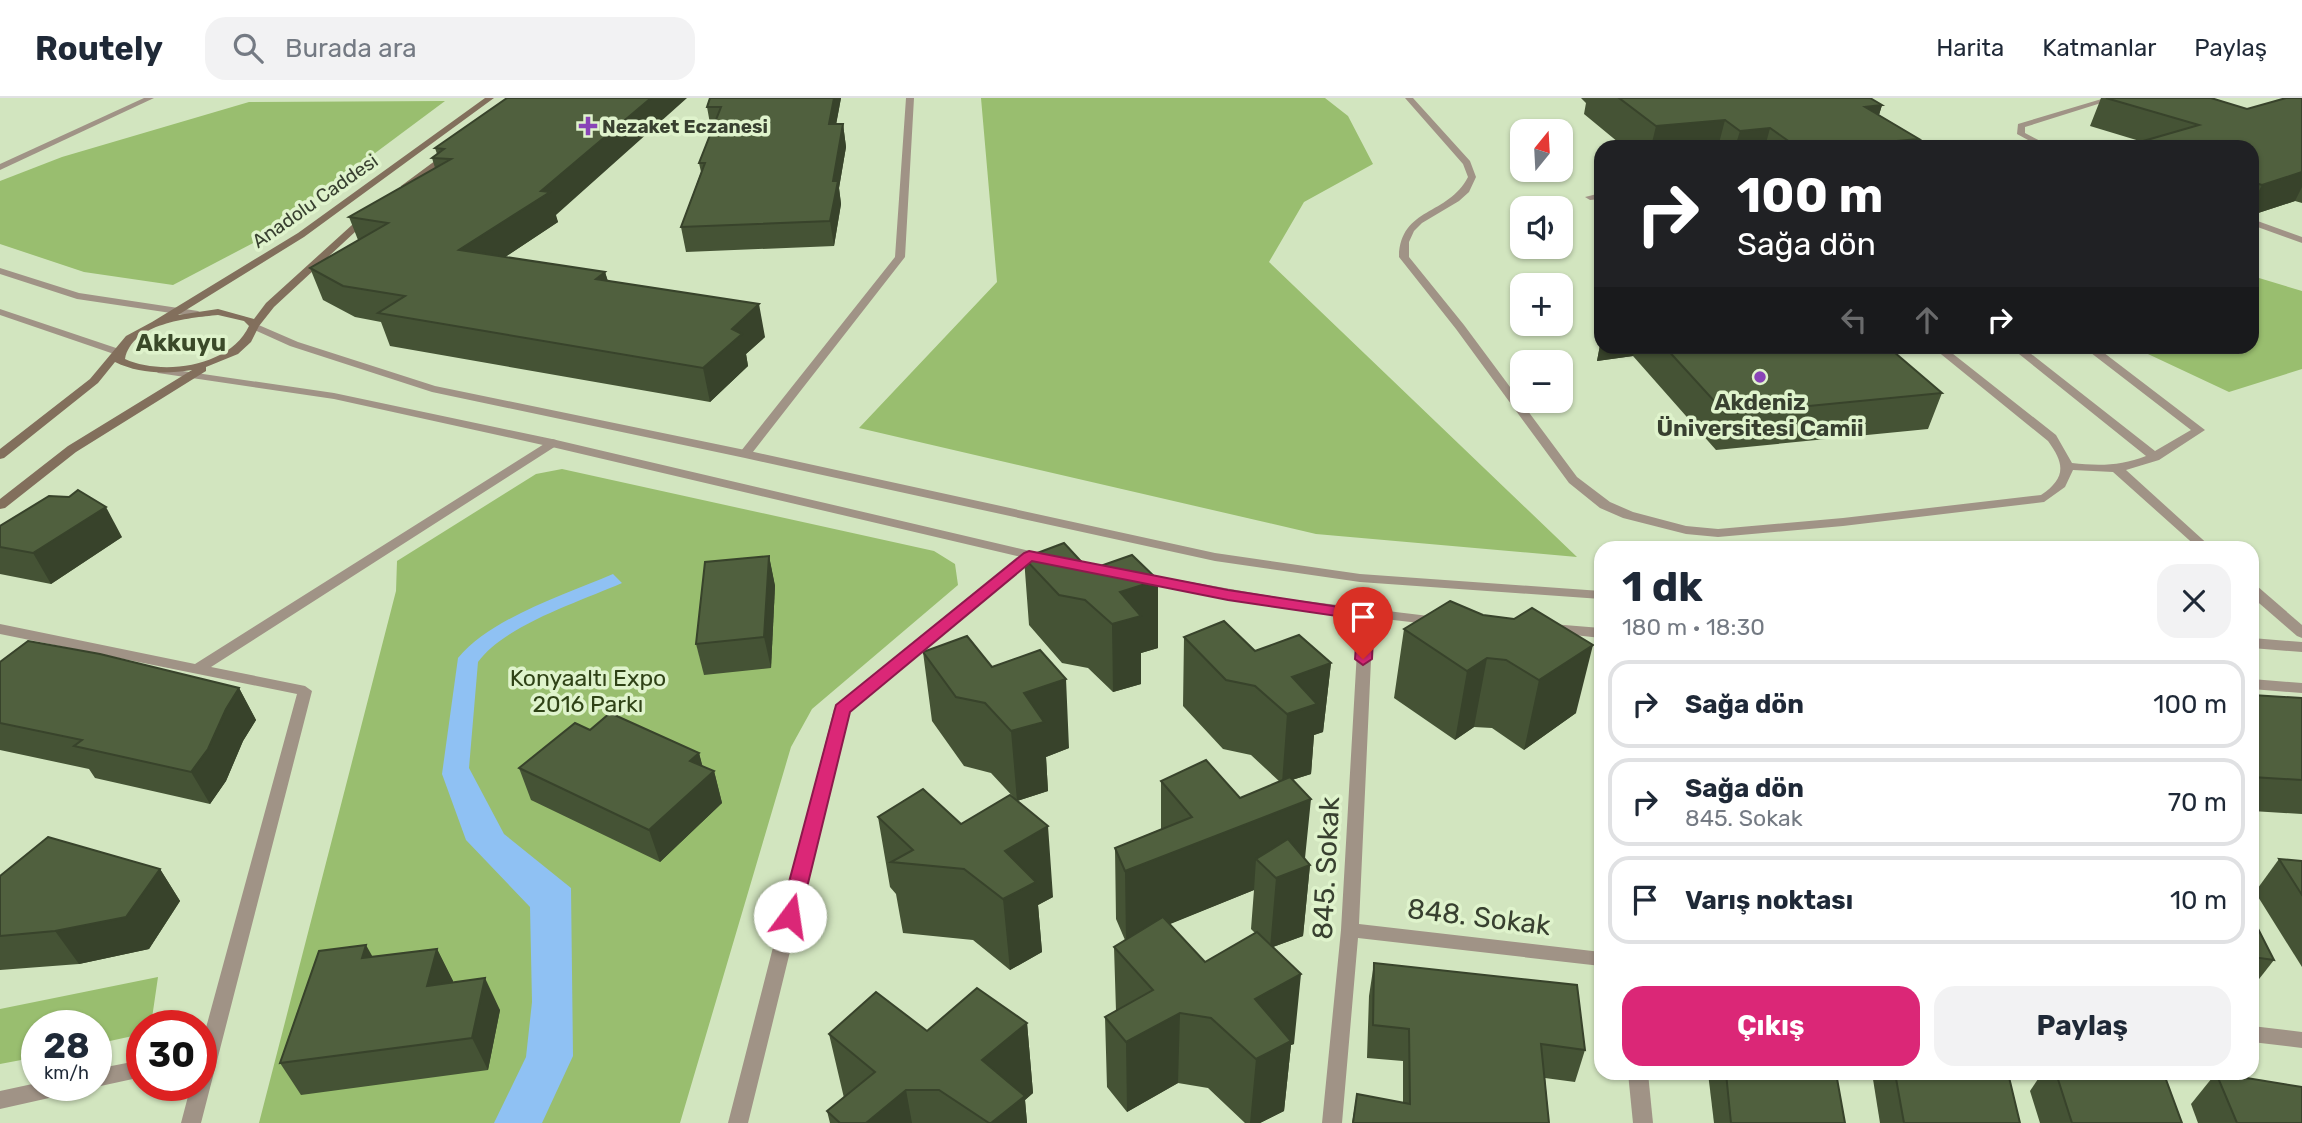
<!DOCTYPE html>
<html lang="tr">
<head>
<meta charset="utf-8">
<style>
  body { margin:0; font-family:Rubik,sans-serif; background:#f2f2f3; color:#1f2937; height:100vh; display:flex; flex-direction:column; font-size:26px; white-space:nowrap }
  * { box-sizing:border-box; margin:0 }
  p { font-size:23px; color:#747a83 }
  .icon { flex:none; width:38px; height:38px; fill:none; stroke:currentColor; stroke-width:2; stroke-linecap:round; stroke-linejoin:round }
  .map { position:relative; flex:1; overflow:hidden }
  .drawer { position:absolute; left:1594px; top:443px; width:665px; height:539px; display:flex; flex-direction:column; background:#fff; border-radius:21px; box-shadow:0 2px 5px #0004 }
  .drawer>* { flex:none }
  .hud { position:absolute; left:1594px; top:42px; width:665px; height:214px; border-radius:21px; box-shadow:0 2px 5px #0004; background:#202124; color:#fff; overflow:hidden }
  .needle { width:46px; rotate:18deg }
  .buttons { position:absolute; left:1510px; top:21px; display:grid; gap:14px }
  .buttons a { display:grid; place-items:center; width:63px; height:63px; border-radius:14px; background:#fff; box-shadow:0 2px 5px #0004; font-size:35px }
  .speed { position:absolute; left:21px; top:912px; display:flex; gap:14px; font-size:35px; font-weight:700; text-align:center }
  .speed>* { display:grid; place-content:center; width:91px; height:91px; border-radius:50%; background:#fff; box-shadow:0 2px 5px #0004; line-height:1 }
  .speed small { font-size:18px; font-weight:400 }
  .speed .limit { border:10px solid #d22; background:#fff; color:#111 }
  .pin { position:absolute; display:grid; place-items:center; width:60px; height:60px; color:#fff; margin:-72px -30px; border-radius:50% 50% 50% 0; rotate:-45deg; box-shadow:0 0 7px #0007 }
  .pin .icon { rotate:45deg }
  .me { position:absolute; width:77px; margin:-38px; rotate:14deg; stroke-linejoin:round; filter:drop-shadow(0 0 5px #0008) }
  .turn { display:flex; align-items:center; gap:24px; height:147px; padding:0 28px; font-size:32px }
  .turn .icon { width:91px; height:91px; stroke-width:2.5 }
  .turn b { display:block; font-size:49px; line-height:60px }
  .lanes { display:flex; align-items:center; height:66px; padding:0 28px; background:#0003; justify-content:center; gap:35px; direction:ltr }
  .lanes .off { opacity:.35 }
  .round { display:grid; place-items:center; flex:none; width:74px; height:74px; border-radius:21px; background:#f2f2f3 }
  .summary { display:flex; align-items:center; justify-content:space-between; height:119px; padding:0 28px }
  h1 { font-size:42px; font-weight:700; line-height:52px }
  .button { display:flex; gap:14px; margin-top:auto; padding:14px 28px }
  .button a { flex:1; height:80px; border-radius:21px; background:#db2777; color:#fff; font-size:28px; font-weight:700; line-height:80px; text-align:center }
  .button a+a { background:#f2f2f3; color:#1f2937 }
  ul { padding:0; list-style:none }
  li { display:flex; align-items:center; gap:21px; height:88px; margin:0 14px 10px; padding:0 14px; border:4px solid #e0e1e3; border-radius:21px }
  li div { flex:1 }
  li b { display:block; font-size:26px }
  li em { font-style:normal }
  header { display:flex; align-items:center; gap:42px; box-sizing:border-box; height:98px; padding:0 35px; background:#fff; border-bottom:2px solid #e0e1e3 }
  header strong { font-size:33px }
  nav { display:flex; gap:38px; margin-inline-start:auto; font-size:24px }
  .search { width:490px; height:63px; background:#f2f2f3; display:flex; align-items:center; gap:18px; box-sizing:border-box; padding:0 24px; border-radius:21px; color:#747a83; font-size:26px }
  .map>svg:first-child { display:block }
  .green { fill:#99be6f }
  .water { fill:#8fc1f3 }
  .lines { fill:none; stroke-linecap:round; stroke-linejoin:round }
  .service { fill:#a09386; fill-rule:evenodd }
  .minor { fill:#a09386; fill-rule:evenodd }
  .tertiary { fill:#a09386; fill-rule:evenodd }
  .secondary { fill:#826f5c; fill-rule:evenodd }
  .wall { fill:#455335; fill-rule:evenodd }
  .shaded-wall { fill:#38432b }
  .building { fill:#50603e; stroke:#38432b; stroke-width:2 }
  .route { fill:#db2777; stroke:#8e194d; stroke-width:2 }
  .poi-dot { fill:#8944b7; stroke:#dff3cc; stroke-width:2.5 }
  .labels { text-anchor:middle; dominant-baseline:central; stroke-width:7; stroke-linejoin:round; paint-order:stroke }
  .far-poi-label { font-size:19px; font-weight:bold; fill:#384030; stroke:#dff3cc; text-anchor:start }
  .far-street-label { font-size:19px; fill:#384030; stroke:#dff3cc }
  .poi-label { font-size:23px; font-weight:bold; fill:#384030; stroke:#dff3cc }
  .park-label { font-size:23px; fill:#2f4216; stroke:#dff3cc }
  .far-district-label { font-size:24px; font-weight:bold; fill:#3a4929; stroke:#dff3cc }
  .near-street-label { font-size:28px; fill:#384030; stroke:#dff3cc }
</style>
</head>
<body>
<header>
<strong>Routely</strong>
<div class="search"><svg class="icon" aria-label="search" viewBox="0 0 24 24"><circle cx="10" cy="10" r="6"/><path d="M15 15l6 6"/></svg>Burada ara</div>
<nav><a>Harita</a><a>Katmanlar</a><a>Paylaş</a></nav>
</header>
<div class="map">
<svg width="2302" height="1025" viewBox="0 0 2302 1025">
  <rect width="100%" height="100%" fill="#d2e5bf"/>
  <g class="green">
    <polygon points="981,0 1325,0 1348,18 1373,66 1304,104 1269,164 1577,459 1316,436 859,330 997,184"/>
    <polygon points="445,3 257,143 173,187 84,174 0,146 0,83 62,59 249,4"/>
    <polygon points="2259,180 2302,193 2302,271 2229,294 2133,249 2252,248 2252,181"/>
    <polygon points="562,371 934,453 955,466 958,487 812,611 791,649 680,1025 259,1025 396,493 397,463 536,376"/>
    <polygon points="158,879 151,927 142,928 142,936 96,946 96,928 37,928 37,959 0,966 0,911"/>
  </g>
  <path class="water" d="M613 476 622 485C579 504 505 527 478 564L469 670 504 736 571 790 573 958 542 1025H494L526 959 532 904 530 809 466 742 442 676 458 560C492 519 565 497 613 476Z"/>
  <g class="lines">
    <g class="service">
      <polygon points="144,0 154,0 0,72 0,66"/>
      <polygon points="906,0 914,0 905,159 749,359 741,359 739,356 741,353 895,159"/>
      <path d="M1405 0H1413L1470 63 1476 79 1469 94 1459 103 1422 125 1414 133 1409 144V159L1464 227 1577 379 1610 404 1633 414 1686 428 1718 431 1843 420 2041 397C2066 380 2065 366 2048 343L1931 248H1943L2056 337 2072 365C2098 368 2121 368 2146 358L2009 248H2021L2155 353 2191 332 2082 248H2095L2205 332 2159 362 2126 372 2212 450H2198L2113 374 2073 372 2065 389 2044 404 1843 428 1718 439 1686 436 1623 420 1600 410 1569 385 1456 231 1399 159C1400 109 1448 118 1468 79L1463 66Z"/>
      <polygon points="2105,0 2117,0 2025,29 2025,35 2052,49 2041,49 2017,36 2018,26"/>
      <polygon points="1601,95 1601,101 1590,102 1585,99"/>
      <polygon points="2252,121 2302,139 2302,145 2252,127"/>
      <polygon points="2252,487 2257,488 2302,527 2302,540 2297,538 2252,499"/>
    </g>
    <g class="minor">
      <polygon points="552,341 556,342 558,345 556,348 211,569 305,588 312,593 201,1025 181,1025 191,987 201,987 201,948 297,596 0,536 0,526 195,566"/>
      <polygon points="1029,454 1034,455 1036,458 1034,461 849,613 748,1025 728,1025 834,611 1024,455"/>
      <polygon points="1366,514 1373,518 1359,826 1601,854 1601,868 1358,840 1342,1025 1322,1025 1341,832 1359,518"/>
      <polygon points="2252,928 2302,934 2302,950 2252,944"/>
      <polygon points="142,962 142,979 96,989 92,987 96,987 96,971"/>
      <polygon points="1628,975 1648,975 1653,1025 1633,1025"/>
      <polygon points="37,985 37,987 77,987 74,993 67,996 0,1011 0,993"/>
    </g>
    <g class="tertiary">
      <polygon points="0,170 79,195 198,213 203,216 198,219 77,201 0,176"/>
      <polygon points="0,211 122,252 123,254 118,257 114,256 0,217"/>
      <polygon points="254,225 298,244 435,288 745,352 1215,455 1360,476 1601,493 1601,501 1360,484 1215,463 745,360 432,294 290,248 250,230 250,226"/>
      <polygon points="162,270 334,295 552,341 1047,457 1054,461 1047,465 552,349 334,301 158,275 156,273"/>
      <polygon points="1139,475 1288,501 1437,519 1444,523 1437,527 1288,510 1134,482 1132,479"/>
      <polygon points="1552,526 1601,530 1601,540 1547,534 1545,531"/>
      <polygon points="2252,540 2302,544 2302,554 2252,550"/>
      <polygon points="2252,581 2302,585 2302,595 2252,591"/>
    </g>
    <g class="secondary">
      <path d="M485 0H494L304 139 178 217 218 211 254 221 266 205 363 117H369V121L274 209 259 228 251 244 238 256 206 269V273L76 354 5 410 0 411V401L68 348 192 272C165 276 140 276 115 264L98 285 4 360 0 361V351L90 281 126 238 152 224 298 135ZM218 217 244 223 249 228C230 269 162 278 125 261 132 225 188 220 218 217Z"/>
      <polygon points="447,54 454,56 407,92 401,92 401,88"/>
    </g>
  </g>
  <g class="wall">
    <polygon points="507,0 558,124 505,159 605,174 608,183 765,239 746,256 748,268 710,304 390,248 381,224 355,219 323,202 310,170 358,142 349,119 435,70 432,60 437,56 435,50"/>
    <polygon points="710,0 841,0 836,26 843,26 846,49 839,90 841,106 834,148 686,154 681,129 701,74 699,65 712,31 711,31 707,9"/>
    <polygon points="1581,0 1870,0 1882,7 1879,17 1919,41 1916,49 1624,49 1584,16 1586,5"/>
    <polygon points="2101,0 2211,0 2247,11 2302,0 2302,105 2295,103 2252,117 2252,49 2138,49 2140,44 2143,44 2090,28"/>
    <polygon points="1601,242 1601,248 1887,248 1942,295 1928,331 1716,352 1633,258 1597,263"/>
    <polygon points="0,428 122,439 51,486 0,476"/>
    <polygon points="769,458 775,488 771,570 704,577 696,546"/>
    <polygon points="1024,460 1089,472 1158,482 1158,550 1141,555 1141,586 1113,594 1088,570 1062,565 1029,527"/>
    <polygon points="1450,503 1576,615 1524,652 1492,630 1474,629 1455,642 1394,600 1404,531"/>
    <path d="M1184 539 1255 553 1331 565 1323 634 1314 637 1311 676 1292 682 1305 761 1310 767 1303 838 1273 849 1294 946 1291 947 1284 1013 1260 1025H1245L1208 990 1178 985 1127 1014 1107 989 1105 919 1116 913 1114 849 1125 842 1116 821 1115 750 1161 731V683L1240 700 1280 684 1251 657 1223 651 1183 608ZM1254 792 1251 831 1255 835 1205 864 1169 826Z"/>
    <polygon points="923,554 992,569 1069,650 1046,659 1048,693 1017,703 991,675 964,668 932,623"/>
    <polygon points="0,564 239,590 256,622 243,643 226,683 210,706 95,680 89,671 0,652"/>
    <polygon points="2252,597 2302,600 2302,716 2252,713"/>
    <polygon points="590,632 699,655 702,668 714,673 722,705 660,764 531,702 519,670"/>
    <polygon points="878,719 961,726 1053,799 1038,807 1042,854 1010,872 973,842 903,835 896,796 890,789"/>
    <polygon points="2279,761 2302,763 2302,869 2255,794"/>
    <polygon points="160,771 180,803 149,851 79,866 0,872 0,778"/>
    <polygon points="437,851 453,883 452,884 500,912 488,972 301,997 280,965 373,859"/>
    <polygon points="2252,859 2274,862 2252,890"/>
    <polygon points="1374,865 1585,952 1575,984 1545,980 1549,1025 1352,1025 1357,996 1403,1005 1403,963 1367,960 1369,898"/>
    <polygon points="1027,925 1033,995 1025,1002 1027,1025 830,1025 827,1013 844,1000 829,936 927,933"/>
    <polygon points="1708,975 1836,975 1845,1025 1714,1025"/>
    <polygon points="1872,975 2008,975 2020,1025 1880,1025"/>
    <polygon points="2042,975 2137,975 2182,1025 2040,1025 2030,993"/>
    <polygon points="2216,975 2302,1025 2198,1025 2191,1006"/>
  </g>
  <g class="shaded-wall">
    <polygon points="651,0 687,0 556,117 558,124 469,183 459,152 541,93"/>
    <polygon points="834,0 841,0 832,49 829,26"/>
    <polygon points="1882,7 1870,46 1919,41 1916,49 1829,49 1865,9"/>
    <polygon points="1725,22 1718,49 1651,49 1656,28"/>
    <polygon points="843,26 846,49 839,90 841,106 834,148 830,123 833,83"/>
    <polygon points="1770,30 1765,49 1735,49 1740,33"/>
    <polygon points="2302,74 2302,89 2295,103 2252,117 2252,106 2262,87"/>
    <polygon points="605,174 614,206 596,181"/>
    <polygon points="759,206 765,239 746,256 748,268 710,304 703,270 732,231"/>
    <polygon points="1601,242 1601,248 1636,248 1633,258 1597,263"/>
    <polygon points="106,409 122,439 51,486 33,455"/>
    <polygon points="769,458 775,488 771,570 764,539"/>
    <polygon points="1158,482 1158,550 1141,555 1141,586 1113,594 1112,526 1120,494"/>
    <polygon points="1593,547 1576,615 1524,652 1539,582"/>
    <polygon points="1487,560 1474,629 1455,642 1467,573"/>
    <polygon points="1331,565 1323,634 1314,637 1311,676 1282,685 1287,616 1292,579"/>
    <polygon points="1066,581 1069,650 1046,659 1048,693 1017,703 1011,633 1024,595"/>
    <polygon points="239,590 256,622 243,643 226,683 210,706 191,674 226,611"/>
    <polygon points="699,655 706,681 714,673 722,705 660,764 649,732 690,663"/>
    <polygon points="1311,701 1304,770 1310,767 1303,838 1270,850 1276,780 1256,761 1254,792 1126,844 1125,773"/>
    <polygon points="1048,728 1053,799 1038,807 1042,854 1010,872 1003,801 1005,753"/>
    <polygon points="160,771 180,803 149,851 79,866 55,833"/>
    <polygon points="366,847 384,879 362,860"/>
    <polygon points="437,851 453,883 443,920 427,888"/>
    <polygon points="1301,876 1294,946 1291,947 1284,1013 1260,1025 1250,1025 1256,961 1255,901"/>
    <polygon points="485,880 500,912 488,972 472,940"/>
    <polygon points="1180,915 1178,985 1127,1014 1126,944"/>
    <polygon points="1027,925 1033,995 1025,1002 1027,1025 990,1025 982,962"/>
    <polygon points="906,992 912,1025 866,1025"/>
  </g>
  <g class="building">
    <polygon points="507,0 651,0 541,93 550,94 459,152 605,174 596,181 759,206 732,231 742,236 703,270 378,215 405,198 343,188 310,170 388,125 349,119 451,61 432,60 444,51 435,50"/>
    <polygon points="710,0 834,0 829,26 843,26 833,83 838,83 830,123 681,129 705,65 699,65 721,9 707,9"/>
    <polygon points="1619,0 1870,0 1882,7 1865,9 1919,41 1829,49 1797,49 1770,30 1740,33 1725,22 1656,28"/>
    <polygon points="2106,0 2211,0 2247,11 2286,0 2302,0 2302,74 2262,87 2252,84 2252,49 2153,49 2140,44 2199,27"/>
    <polygon points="1664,248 1887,248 1942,295 1726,316"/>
    <polygon points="78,392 106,409 33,455 0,449 0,428 49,398 69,399"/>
    <polygon points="1064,445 1089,472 1132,457 1158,482 1120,494 1141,518 1112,526 1085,502 1059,497 1024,460"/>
    <polygon points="769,458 764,539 696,546 705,464"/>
    <polygon points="1450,503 1483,517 1514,521 1532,510 1593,547 1539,582 1506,562 1487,560 1467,573 1404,531"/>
    <polygon points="1224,523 1255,553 1299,537 1331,565 1292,579 1317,606 1287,616 1255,588 1226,582 1184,539"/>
    <polygon points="967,538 992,569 1040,552 1066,581 1024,595 1044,624 1011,633 985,605 956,599 923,554"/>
    <polygon points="28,543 100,556 239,590 226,611 208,651 191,674 74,648 82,642 0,625 0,564"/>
    <polygon points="2252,597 2302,600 2302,682 2252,679"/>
    <polygon points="610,615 699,655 690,663 714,673 649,732 519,670 575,625 590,632"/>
    <polygon points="1206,662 1240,700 1290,679 1311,701 1125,773 1115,750 1192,719 1161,683"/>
    <polygon points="923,691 961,726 1010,697 1048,728 1005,753 1036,784 1003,801 964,771 891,764 913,752 878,719"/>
    <polygon points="48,739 160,771 126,819 55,833 0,838 0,778"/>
    <polygon points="1288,741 1310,767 1276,780 1256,761"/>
    <polygon points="2279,761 2302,763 2302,797"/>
    <polygon points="1163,819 1205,864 1257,834 1301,876 1255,901 1291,943 1256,961 1211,920 1180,915 1126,944 1105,919 1153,892 1114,849"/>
    <polygon points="2252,819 2274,862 2252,859"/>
    <polygon points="366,847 362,860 437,851 427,888 485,880 472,940 280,965 319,853"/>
    <polygon points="1374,865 1577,887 1585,952 1541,946 1549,1025 1353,1025 1357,996 1410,1006 1409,931 1373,927"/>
    <polygon points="977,890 1027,925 982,962 1025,998 991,1025 989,1025 939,992 906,992 866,1025 840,1025 827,1013 875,974 829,936 876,894 927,933"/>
    <polygon points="1726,975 1836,975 1845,1025 1731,1025"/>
    <polygon points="1895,975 2008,975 2020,1025 1904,1025"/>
    <polygon points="2056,975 2137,975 2165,979 2182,1025 2072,1025"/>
    <polygon points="2216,975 2302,989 2302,1025 2237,1025"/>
  </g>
  <polygon class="route" points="1029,453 1228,492 1372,514 1374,518 1372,561 1363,567 1355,561 1358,521 1228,502 1032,463 850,614 800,818 797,824 790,826 783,824 780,818 836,607 1024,455"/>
  <g class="poi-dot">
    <path d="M584.5 17.5h7v7h7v7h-7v7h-7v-7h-7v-7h7z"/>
    <circle cx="1760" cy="279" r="7"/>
  </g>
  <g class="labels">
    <g class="far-poi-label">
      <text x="602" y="28">Nezaket Eczanesi</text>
    </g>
    <g class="far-street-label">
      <text transform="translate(315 103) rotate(-35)">Anadolu Caddesi</text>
    </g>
    <g class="poi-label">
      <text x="1760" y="304">Akdeniz<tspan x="1760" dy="26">Üniversitesi Camii</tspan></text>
    </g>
    <g class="park-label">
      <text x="588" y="580">Konyaaltı Expo<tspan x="588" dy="26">2016 Parkı</tspan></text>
    </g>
    <g class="far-district-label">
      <text x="181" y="245">Akkuyu</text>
    </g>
    <g class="near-street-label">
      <text transform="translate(1326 770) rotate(-87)">845. Sokak</text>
      <text transform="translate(1479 819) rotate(7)">848. Sokak</text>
    </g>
  </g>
</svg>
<div class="buttons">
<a><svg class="needle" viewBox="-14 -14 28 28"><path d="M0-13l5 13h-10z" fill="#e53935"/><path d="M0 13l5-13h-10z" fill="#747a83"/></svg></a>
<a><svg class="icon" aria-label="sound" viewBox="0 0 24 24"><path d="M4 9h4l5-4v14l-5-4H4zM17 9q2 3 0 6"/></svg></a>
<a>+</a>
<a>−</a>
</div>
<div class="speed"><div>28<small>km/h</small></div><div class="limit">30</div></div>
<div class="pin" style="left:1363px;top:561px;background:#d93025"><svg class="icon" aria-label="arrive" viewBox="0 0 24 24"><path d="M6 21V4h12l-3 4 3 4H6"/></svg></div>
<svg class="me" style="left:790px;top:818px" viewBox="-20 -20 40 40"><circle r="19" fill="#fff"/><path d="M0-13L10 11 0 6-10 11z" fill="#db2777"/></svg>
<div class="hud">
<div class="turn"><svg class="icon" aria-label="right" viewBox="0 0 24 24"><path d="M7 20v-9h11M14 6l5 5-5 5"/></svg><div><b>100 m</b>Sağa dön</div></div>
<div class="lanes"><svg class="icon off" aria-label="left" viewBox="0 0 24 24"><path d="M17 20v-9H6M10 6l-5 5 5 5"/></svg><svg class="icon off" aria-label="ahead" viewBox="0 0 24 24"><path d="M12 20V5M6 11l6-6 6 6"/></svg><svg class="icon" aria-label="right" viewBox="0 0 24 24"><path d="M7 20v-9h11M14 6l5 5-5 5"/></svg></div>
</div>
<section class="drawer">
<div class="summary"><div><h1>1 dk</h1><p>180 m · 18:30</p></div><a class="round"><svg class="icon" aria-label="close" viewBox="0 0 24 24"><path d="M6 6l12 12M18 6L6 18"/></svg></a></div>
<ul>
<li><svg class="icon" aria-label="right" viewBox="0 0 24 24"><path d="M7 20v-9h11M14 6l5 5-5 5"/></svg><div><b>Sağa dön</b></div><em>100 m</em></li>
<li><svg class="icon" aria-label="right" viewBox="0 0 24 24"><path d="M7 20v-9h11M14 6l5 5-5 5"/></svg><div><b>Sağa dön</b><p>845. Sokak</p></div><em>70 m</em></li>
<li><svg class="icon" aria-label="arrive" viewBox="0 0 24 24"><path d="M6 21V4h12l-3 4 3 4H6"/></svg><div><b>Varış noktası</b></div><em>10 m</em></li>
</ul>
<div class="button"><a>Çıkış</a><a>Paylaş</a></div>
</section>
</div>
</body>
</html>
